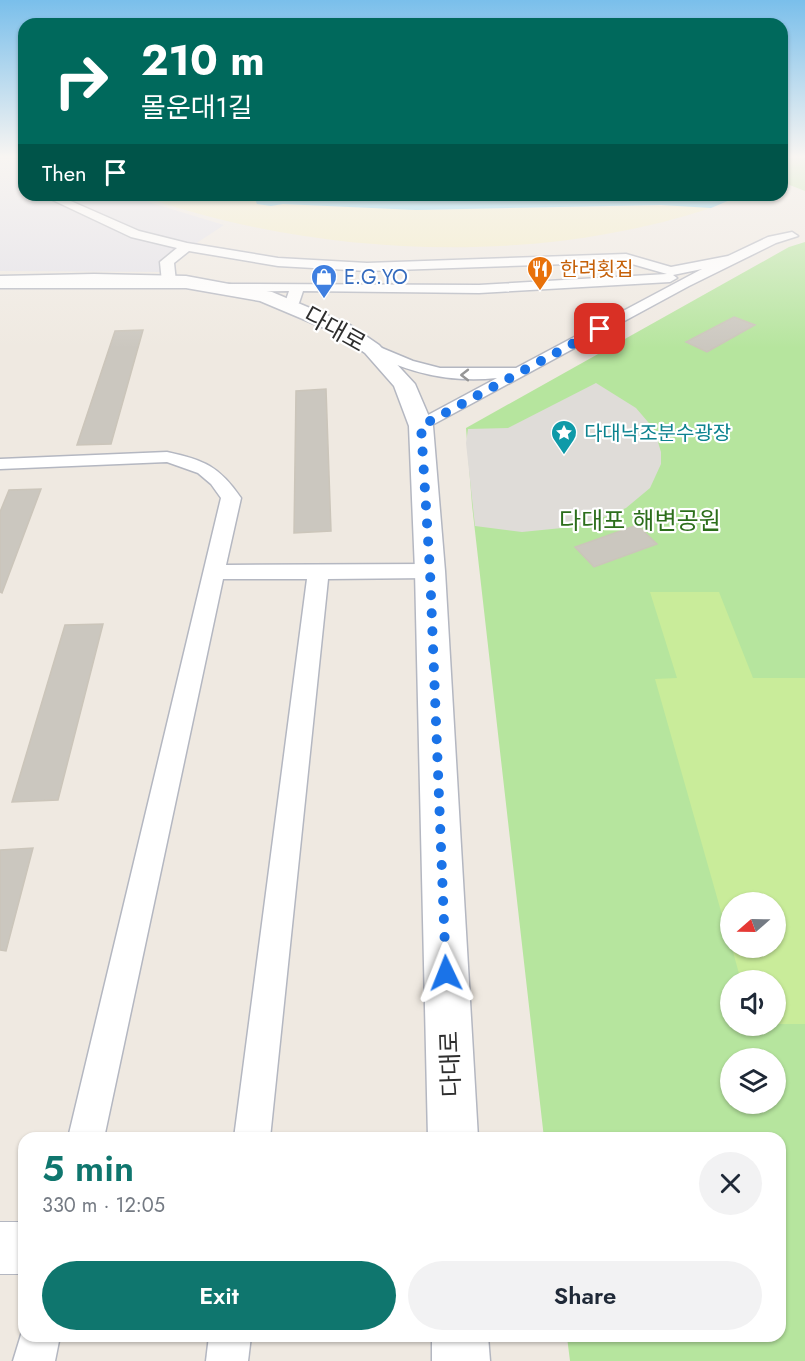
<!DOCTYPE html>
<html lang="en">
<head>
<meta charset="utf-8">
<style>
  body { margin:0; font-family:Jost,"Noto Sans KR",sans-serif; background:#f2f2f3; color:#1f2937; height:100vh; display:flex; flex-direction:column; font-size:22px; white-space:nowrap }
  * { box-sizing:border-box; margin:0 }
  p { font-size:20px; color:#747a83 }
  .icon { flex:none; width:33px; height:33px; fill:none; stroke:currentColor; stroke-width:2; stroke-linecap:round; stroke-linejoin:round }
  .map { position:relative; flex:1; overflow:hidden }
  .side { position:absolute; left:18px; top:1132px; width:768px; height:210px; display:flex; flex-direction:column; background:#fff; border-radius:18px; box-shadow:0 2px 4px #0004 }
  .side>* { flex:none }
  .banner { position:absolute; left:18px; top:18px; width:770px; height:183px; border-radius:18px; box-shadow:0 2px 4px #0004; background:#00695c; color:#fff; overflow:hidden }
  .needle { width:39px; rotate:250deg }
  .controls { position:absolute; left:720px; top:892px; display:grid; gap:12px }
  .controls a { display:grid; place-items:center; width:66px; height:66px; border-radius:50%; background:#fff; box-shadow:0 2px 4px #0004; font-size:30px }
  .pin { position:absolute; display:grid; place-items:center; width:51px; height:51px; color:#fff; margin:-26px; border-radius:12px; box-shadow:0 3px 9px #0006 }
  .me { position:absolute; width:66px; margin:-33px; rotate:358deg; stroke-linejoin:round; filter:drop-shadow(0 0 4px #0008) }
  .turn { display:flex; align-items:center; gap:21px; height:126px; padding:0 24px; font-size:27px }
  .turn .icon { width:78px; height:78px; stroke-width:2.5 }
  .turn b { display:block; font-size:42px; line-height:51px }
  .then { display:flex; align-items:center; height:57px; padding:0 24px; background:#0003; gap:12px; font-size:22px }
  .round { display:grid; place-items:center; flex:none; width:63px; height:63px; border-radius:32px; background:#f2f2f3 }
  .head { display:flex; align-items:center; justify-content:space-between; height:102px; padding:0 24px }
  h1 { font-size:36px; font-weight:600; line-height:45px; color:#0f766e }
  .action { display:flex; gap:12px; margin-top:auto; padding:12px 24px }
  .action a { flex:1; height:69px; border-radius:36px; background:#0f766e; color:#fff; font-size:24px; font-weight:600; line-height:69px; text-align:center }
  .action a+a { background:#f2f2f3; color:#1f2937 }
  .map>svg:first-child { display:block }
  .industrial { fill:#e3e1e8 }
  .green { fill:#b6e59e; fill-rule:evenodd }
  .sand { fill:#f3ecc5 }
  .pitch { fill:#c9ec9a }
  .plaza { fill:#dfdcd8 }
  .water { fill:#75cff0 }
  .building { fill:#cbc7bf; stroke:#cbc5ba; stroke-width:1.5 }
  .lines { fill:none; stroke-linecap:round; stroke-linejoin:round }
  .minor-casing { stroke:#b4b7c1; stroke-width:3 }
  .tertiary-casing { stroke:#b4b7c1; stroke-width:2 }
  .secondary-casing { stroke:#b4b7c1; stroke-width:3 }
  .minor { fill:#fff; fill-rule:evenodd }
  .tertiary { fill:#fff; fill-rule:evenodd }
  .secondary { fill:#fff; fill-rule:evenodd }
  .oneway { stroke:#969696 }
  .route { stroke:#1a73e8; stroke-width:10; stroke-dasharray:0 18 }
  .labels { text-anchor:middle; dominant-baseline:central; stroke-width:4.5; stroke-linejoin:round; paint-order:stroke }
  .far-food-label { font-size:20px; fill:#c56008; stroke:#fff; text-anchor:start }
  .far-shop-label { font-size:20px; fill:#366cbe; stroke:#fff; text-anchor:start }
  .far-culture-label { font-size:20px; fill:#0d838f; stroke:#fff; text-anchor:start }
  .street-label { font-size:24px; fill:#2e2e2e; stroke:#fff }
  .park-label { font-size:24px; fill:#2c6e1b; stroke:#fff }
</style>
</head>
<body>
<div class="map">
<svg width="805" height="1361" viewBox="0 0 805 1361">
  <rect width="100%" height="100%" fill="#efe9e1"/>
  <polygon class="industrial" points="0,158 24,158 24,195 125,195 224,225 177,256 175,269 167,272 0,271"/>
  <g class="green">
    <polygon points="782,158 805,158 805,191 782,182"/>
    <path d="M805 242V1361H570L567 1337 780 1336V1138H544L472 505 466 428 789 247ZM730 903H776V948H730ZM730 981H776V1026H730ZM730 1059H776V1104H730Z"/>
  </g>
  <path class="sand" d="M138 195H236L255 199 258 204 271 206 283 204 416 210 698 205 711 208C532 267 315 257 138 195Z"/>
  <polygon class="pitch" points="650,592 719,592 753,678 805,678 805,1024 776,1024 776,981 741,981 732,948 776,948 776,903 730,903 730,943 655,679 677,678"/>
  <polygon class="plaza" points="596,383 636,408 654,429 661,452 661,464 650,488 626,508 582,526 522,532 475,526 466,443 468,429 508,428"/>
  <polygon class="water" points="236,195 742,195 711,208 661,205 416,210 283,204 271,206 257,204 255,199"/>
  <g class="building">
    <polygon points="734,317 755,325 707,352 686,342"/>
    <polygon points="143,330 111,444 77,445 115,331"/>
    <polygon points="326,389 331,531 294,533 296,391"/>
    <polygon points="41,489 2,593 0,592 0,512 9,490"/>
    <polygon points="637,525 657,544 594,567 575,547"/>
    <polygon points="103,624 58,800 12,802 65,625"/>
    <polygon points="33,848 6,951 0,950 0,850"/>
  </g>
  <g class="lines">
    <defs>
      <g id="minor">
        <path d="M42 195H57L139 231 187 243 278 258 367 263 626 254 671 267 728 256 768 237 792 232 798 236 776 243 689 286 421 431 415 430 412 426 415 422 497 378C450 383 409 373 367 352L364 349 367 346H377L413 361 440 368H516L702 269 673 275 677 278 670 282 479 293 303 291 299 303 292 307 285 303 289 291 228 292 221 288 228 284 479 285 667 274 625 262 367 271 278 266 189 251 174 263 176 282 169 286 162 282 160 262 177 248 131 237Z"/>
        <path d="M167 452C204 460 219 466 241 498L226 565 430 564 437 566 441 571 437 576 430 578 328 579 270 1138H234L307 579H223L104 1138H68L221 498 211 484 198 473 167 462 0 469V459Z"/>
        <polygon points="24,1325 24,1336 60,1336 55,1361 13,1361"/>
        <polygon points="209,1336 251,1336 248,1361 206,1361"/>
      </g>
      <rect id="tertiary" x="0" y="1222" width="24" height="52"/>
      <g id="secondary">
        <polygon points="94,274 186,276 272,292 350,325 379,345 415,384 433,426 445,571 478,1138 428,1138 415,571 409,426 394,386 365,353 336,333 260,301 186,288 0,288 0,276"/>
        <polygon points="432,1336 488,1336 490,1361 432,1361"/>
      </g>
    </defs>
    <use href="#minor" class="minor-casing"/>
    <use href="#tertiary" class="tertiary-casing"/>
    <use href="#secondary" class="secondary-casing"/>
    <use href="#minor" class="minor"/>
    <use href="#tertiary" class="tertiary"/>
    <use href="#secondary" class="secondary"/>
  </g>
  <defs><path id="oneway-chevron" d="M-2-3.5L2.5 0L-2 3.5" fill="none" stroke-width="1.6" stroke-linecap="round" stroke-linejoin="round" transform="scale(1.5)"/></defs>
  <use class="oneway" href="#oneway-chevron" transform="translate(465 375) rotate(180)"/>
  <linearGradient id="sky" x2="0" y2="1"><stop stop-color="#7abfeb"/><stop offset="0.45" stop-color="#f8f5f2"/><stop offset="1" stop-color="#f8f5f2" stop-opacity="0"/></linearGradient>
  <rect width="805" height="348" fill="url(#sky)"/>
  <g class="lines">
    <polyline class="route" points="446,973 430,571 421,426 600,329"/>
  </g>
  <defs>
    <symbol id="restaurant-pin" viewBox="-11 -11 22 30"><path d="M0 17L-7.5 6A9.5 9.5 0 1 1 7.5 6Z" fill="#e8710a" stroke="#fff"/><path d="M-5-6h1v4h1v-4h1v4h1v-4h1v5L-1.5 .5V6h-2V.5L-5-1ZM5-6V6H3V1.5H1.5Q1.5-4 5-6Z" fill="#fff"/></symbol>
    <symbol id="shop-pin" viewBox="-11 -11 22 30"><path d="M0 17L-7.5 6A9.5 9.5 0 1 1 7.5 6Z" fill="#3f7fe0" stroke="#fff"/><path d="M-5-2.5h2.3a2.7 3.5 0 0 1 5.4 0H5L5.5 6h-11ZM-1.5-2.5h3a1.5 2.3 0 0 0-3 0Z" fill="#fff"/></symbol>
    <symbol id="sight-pin" viewBox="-11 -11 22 30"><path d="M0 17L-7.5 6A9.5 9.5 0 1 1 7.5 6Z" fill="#0f9aa8" stroke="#fff"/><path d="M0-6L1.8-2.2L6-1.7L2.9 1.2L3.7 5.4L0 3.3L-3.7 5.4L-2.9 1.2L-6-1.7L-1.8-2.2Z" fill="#fff"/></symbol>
  </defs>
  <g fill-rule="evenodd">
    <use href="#restaurant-pin" x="525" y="254" width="30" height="40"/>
    <use href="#shop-pin" x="309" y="262" width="30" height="40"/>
    <use href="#sight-pin" x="549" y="418" width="30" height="40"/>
  </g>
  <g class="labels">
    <g class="far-food-label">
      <text x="560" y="269">한려횟집</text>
    </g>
    <g class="far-shop-label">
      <text x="344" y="277">E.G.YO</text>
    </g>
    <g class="far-culture-label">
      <text x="584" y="433">다대낙조분수광장</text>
    </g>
    <g class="street-label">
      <text transform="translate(335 329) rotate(29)">다대로</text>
      <text transform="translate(450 1064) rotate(-92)">다대로</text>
    </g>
    <g class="park-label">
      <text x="640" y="520">다대포 해변공원</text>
    </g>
  </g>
</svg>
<div class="controls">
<a><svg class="needle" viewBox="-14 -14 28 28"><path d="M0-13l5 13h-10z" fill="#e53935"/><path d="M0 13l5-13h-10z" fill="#747a83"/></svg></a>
<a><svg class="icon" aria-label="sound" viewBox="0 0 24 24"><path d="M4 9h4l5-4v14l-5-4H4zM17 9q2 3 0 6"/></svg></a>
<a><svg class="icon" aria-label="layers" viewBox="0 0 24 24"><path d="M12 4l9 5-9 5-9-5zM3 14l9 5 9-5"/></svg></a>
</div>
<div class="pin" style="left:600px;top:329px;background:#d93025"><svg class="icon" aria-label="arrive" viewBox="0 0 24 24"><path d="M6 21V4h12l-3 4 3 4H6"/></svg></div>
<svg class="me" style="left:446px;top:973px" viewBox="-20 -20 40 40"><path d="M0-17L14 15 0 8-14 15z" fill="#1a73e8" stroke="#fff" stroke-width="4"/></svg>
<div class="banner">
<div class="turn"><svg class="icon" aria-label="right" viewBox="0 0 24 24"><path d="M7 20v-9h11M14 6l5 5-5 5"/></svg><div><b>210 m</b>몰운대1길</div></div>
<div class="then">Then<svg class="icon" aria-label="arrive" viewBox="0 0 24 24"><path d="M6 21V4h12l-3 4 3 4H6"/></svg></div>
</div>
<section class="side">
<div class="head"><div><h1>5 min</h1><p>330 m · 12:05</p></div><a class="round"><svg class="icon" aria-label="close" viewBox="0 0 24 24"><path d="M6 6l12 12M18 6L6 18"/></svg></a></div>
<div class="action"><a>Exit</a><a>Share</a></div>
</section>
</div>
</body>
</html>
